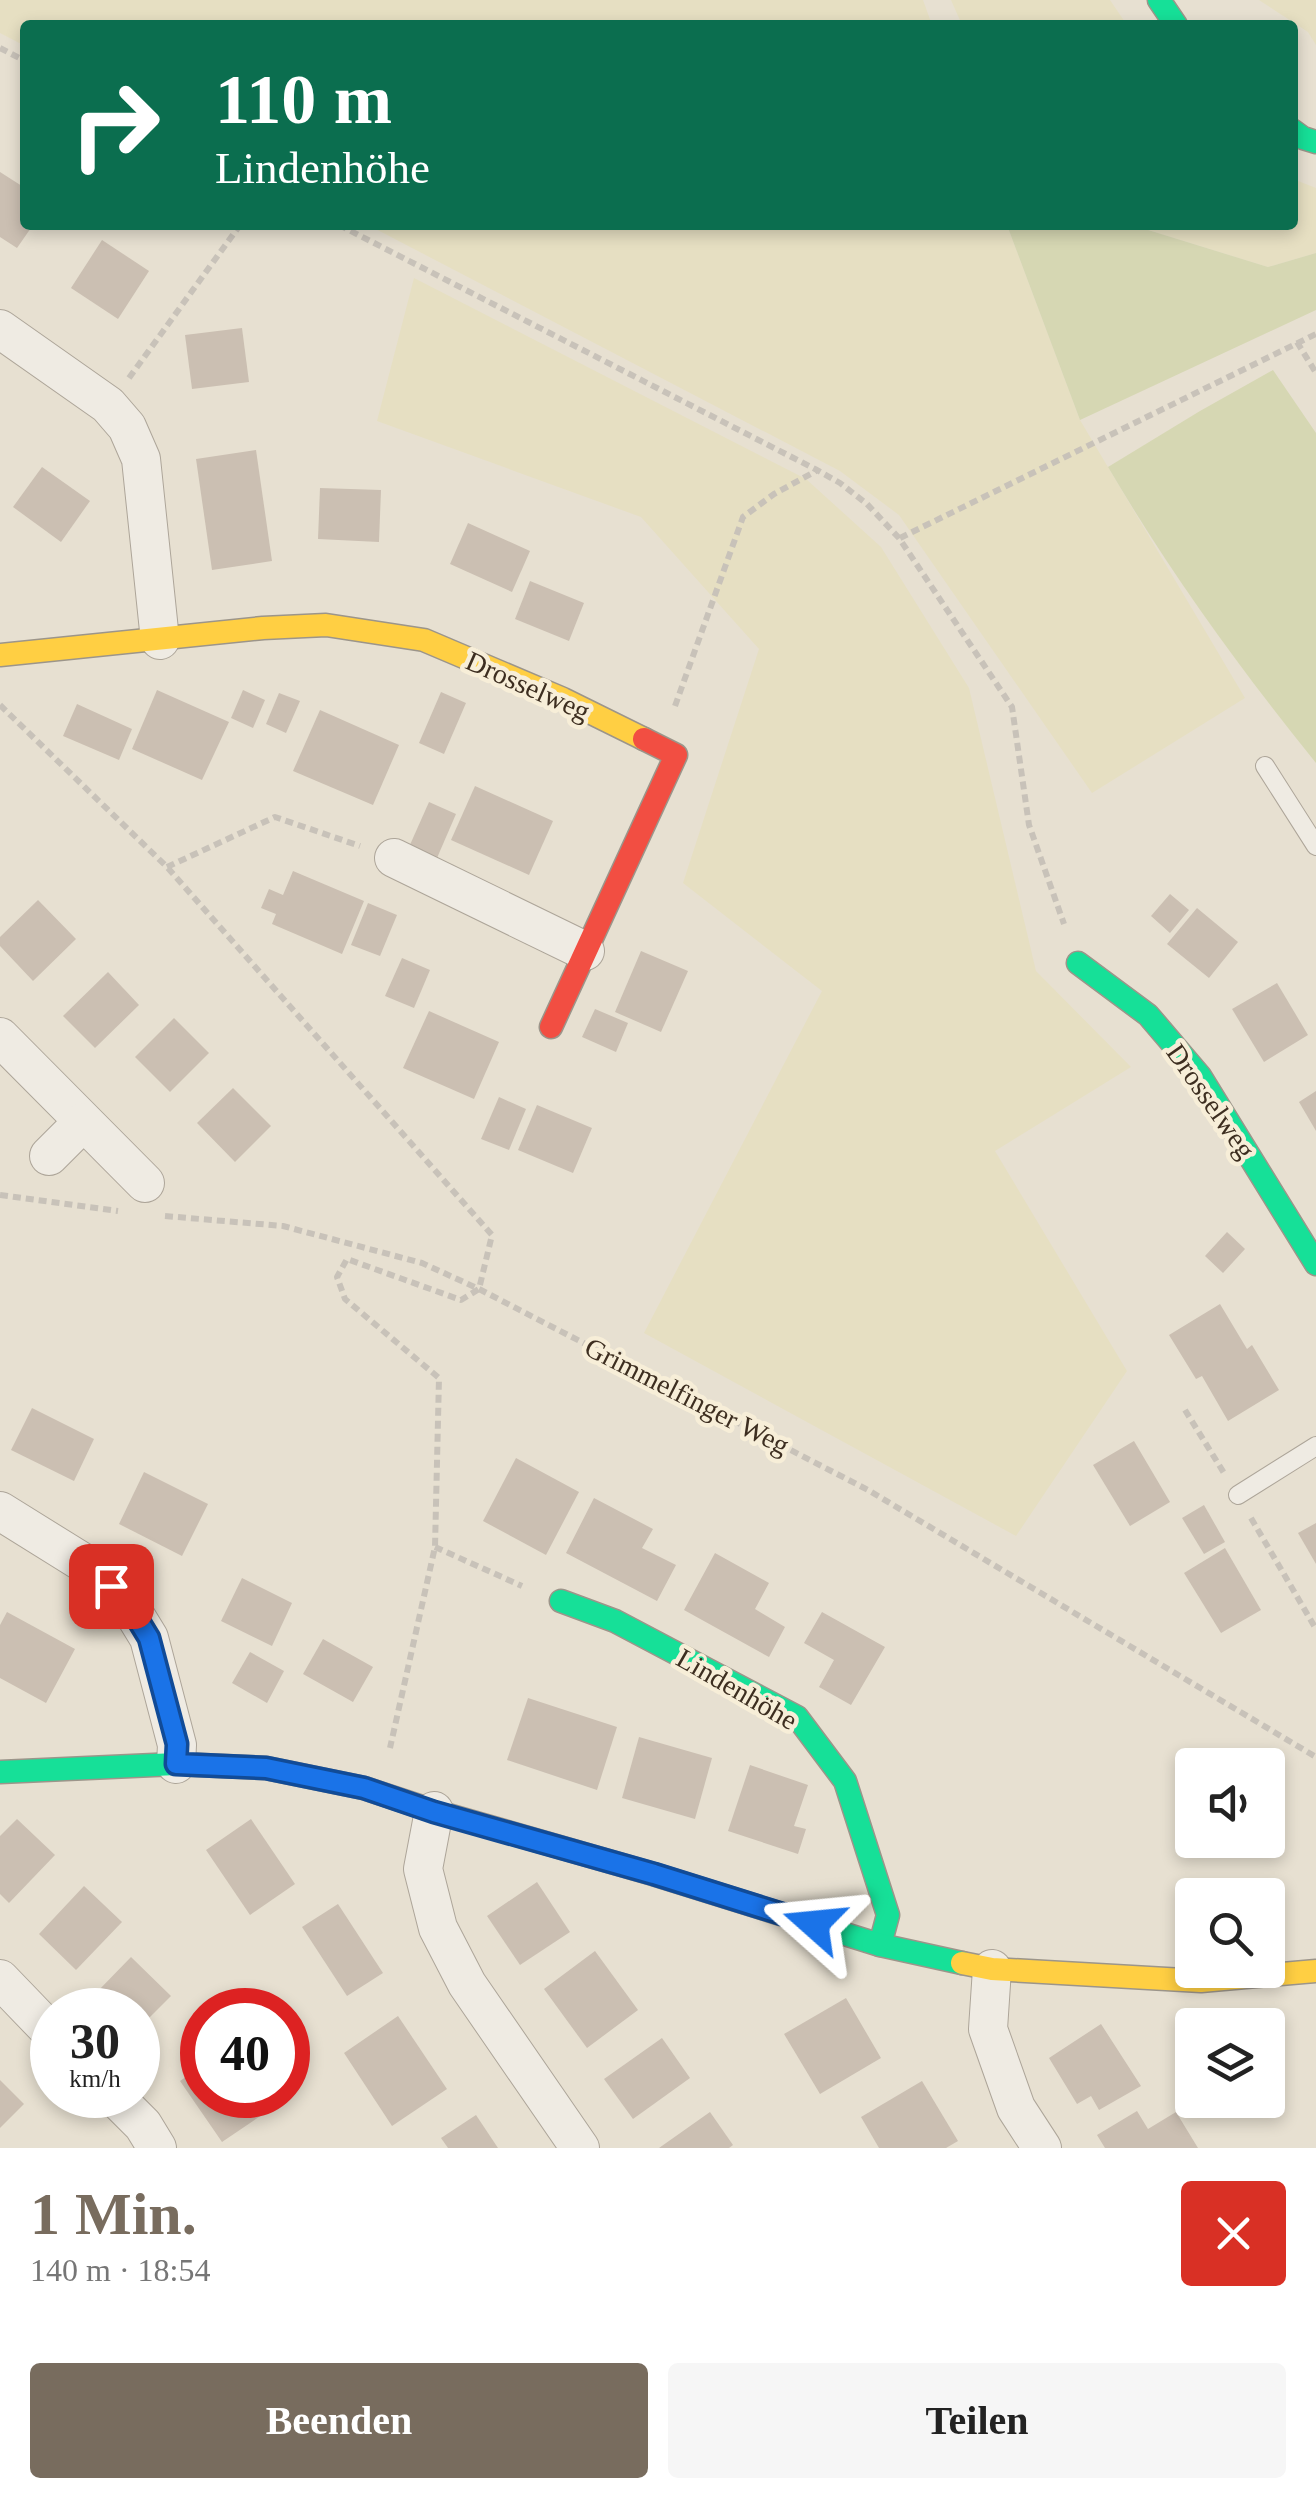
<!DOCTYPE html>
<html lang="de">
<head>
<meta charset="utf-8">
<style>
  body { margin:0; font-family:"Times New Roman",serif; background:#f6f6f6; color:#222; height:100vh; display:flex; flex-direction:column; font-size:38px; white-space:nowrap }
  * { box-sizing:border-box; margin:0 }
  p { font-size:32px; color:#767676 }
  .icon { flex:none; width:55px; height:55px; fill:none; stroke:currentColor; stroke-width:2; stroke-linecap:round; stroke-linejoin:round }
  .map { position:relative; height:2148px; overflow:hidden }
  .sheet { display:flex; flex-direction:column; background:#fff; flex:1 }
  .sheet>* { flex:none }
  .top-card { position:absolute; left:20px; top:20px; width:1278px; height:210px; border-radius:10px; box-shadow:0 5px 15px #0003; background:#0b6e4f; color:#fff; overflow:hidden }
  .fabs { position:absolute; left:1175px; top:1748px; display:grid; gap:20px }
  .fabs a { display:grid; place-items:center; width:110px; height:110px; border-radius:10px; background:#fff; box-shadow:0 5px 15px #0003; font-size:50px }
  .speed { position:absolute; left:30px; top:1988px; display:flex; gap:20px; font-size:50px; font-weight:700; text-align:center }
  .speed>* { display:grid; place-content:center; width:130px; height:130px; border-radius:50%; background:#fff; box-shadow:0 5px 15px #0003; line-height:1 }
  .speed small { font-size:25px; font-weight:400 }
  .speed .limit { border:15px solid #d22; background:#fff; color:#111 }
  .pin { position:absolute; display:grid; place-items:center; width:85px; height:85px; color:#fff; margin:-42px; border-radius:20px; box-shadow:0 5px 15px #0006 }
  .me { position:absolute; width:110px; margin:-55px; rotate:288deg; stroke-linejoin:round; filter:drop-shadow(0 0 8px #0008) }
  .turn { display:flex; align-items:center; gap:35px; height:210px; padding:0 30px; font-size:45px }
  .turn .icon { width:130px; height:130px; stroke-width:2.5 }
  .turn b { display:block; font-size:70px; line-height:85px }
  .round { display:grid; place-items:center; flex:none; width:105px; height:105px; border-radius:10px; background:#f6f6f6 }
  .overview { display:flex; align-items:center; justify-content:space-between; height:170px; padding:0 30px }
  h1 { font-size:60px; font-weight:800; line-height:75px; color:#786c5e }
  .action { display:flex; gap:20px; margin-top:auto; padding:20px 30px }
  .action a { flex:1; height:115px; border-radius:10px; background:#786c5e; color:#fff; font-size:40px; font-weight:800; line-height:115px; text-align:center }
  .action a+a { background:#f6f6f6; color:#222 }
  .map>svg:first-child { display:block }
  .farmland { fill:#e6dfc2 }
  .green { fill:#d6d7b3 }
  .building { fill:#cbbfb2 }
  .lines { fill:none; stroke-linecap:round; stroke-linejoin:round }
  .lane-casing { stroke:#ada599; stroke-width:20 }
  .street-casing { stroke:#ada599; stroke-width:40 }
  .fast-casing { stroke:#9c958a; stroke-width:25 }
  .slow-casing { stroke:#9c958a; stroke-width:25 }
  .jam-casing { stroke:#9c958a; stroke-width:25 }
  .path { stroke:#c8c2b9; stroke-width:6; stroke-dasharray:8 5; stroke-linecap:butt }
  .lane { stroke:#efebe3; stroke-width:18 }
  .street { stroke:#efebe3; stroke-width:38 }
  .fast { stroke:#16e098; stroke-width:22 }
  .slow { stroke:#ffcf43; stroke-width:22 }
  .jam { stroke:#f24e42; stroke-width:22 }
  .route-casing { stroke:#114b97; stroke-width:25 }
  .route { stroke:#1a73e8; stroke-width:18 }
  .labels { text-anchor:middle; dominant-baseline:central; stroke-width:9; stroke-linejoin:round; paint-order:stroke }
  .street-label { font-size:28px; fill:#3d2e20; stroke:#f7eed8 }
</style>
</head>
<body>
<div class="map">
<svg width="1316" height="2148" viewBox="0 0 1316 2148">
  <rect width="100%" height="100%" fill="#e7e0d1"/>
  <g class="farmland">
    <polygon points="0,0 923,0 932,25 25,25 25,46 0,33"/>
    <polygon points="951,0 1110,0 1127,25 962,25"/>
    <polygon points="1259,0 1316,0 1316,45 1308,32"/>
    <polygon points="1293,179 1316,188 1316,253 1268,267 1132,225 1292,225"/>
    <polygon points="368,225 1007,225 1080,420 1245,698 1092,793 899,515 840,471"/>
    <polygon points="414,278 806,479 881,547 969,688 1036,971 1131,1067 995,1151 1127,1371 1016,1536 644,1333 822,991 683,883 759,649 641,517 377,421"/>
  </g>
  <g class="green">
    <polygon points="1007,225 1132,225 1268,267 1316,253 1316,310 1080,420"/>
    <path d="M1273 370 1316 433V763C1240 669 1169 571 1108 467L1200 411Z"/>
  </g>
  <g class="building">
    <polygon points="0,172 25,188 25,225 33,225 17,248 0,237"/>
    <polygon points="102,240 149,271 118,319 71,288"/>
    <polygon points="242,328 249,382 192,389 185,335"/>
    <polygon points="256,450 272,561 212,570 196,459"/>
    <polygon points="42,467 90,501 61,542 13,507"/>
    <polygon points="320,488 381,490 379,542 318,539"/>
    <polygon points="468,523 530,551 512,592 450,564"/>
    <polygon points="530,581 584,603 569,641 515,619"/>
    <polygon points="157,690 229,722 202,780 132,749"/>
    <polygon points="243,690 265,700 253,728 231,718"/>
    <polygon points="441,692 466,703 444,754 419,743"/>
    <polygon points="279,693 300,701 286,733 266,724"/>
    <polygon points="77,704 132,729 119,760 63,736"/>
    <polygon points="320,710 399,745 373,805 293,771"/>
    <polygon points="475,786 553,821 529,875 451,840"/>
    <polygon points="429,802 456,814 437,858 409,847"/>
    <polygon points="293,871 364,901 342,954 272,924 276,914 261,908 269,889 283,895"/>
    <polygon points="1170,894 1189,910 1170,933 1151,916"/>
    <polygon points="38,900 76,939 33,981 0,946 0,937"/>
    <polygon points="368,903 397,915 380,956 351,945"/>
    <polygon points="1197,908 1238,942 1209,978 1167,944"/>
    <polygon points="641,951 688,971 661,1032 615,1012"/>
    <polygon points="402,958 430,970 414,1008 385,996"/>
    <polygon points="108,972 139,1005 95,1048 63,1016"/>
    <polygon points="1277,983 1308,1035 1264,1062 1232,1009"/>
    <polygon points="595,1009 628,1023 616,1052 582,1037"/>
    <polygon points="429,1011 499,1042 474,1099 403,1068"/>
    <polygon points="174,1018 209,1053 170,1092 135,1057"/>
    <polygon points="233,1088 271,1126 235,1162 197,1123"/>
    <polygon points="1316,1091 1316,1131 1299,1102"/>
    <polygon points="499,1097 526,1109 509,1150 481,1139"/>
    <polygon points="537,1105 592,1128 573,1173 518,1150"/>
    <polygon points="1227,1232 1245,1249 1223,1273 1205,1256"/>
    <polygon points="1220,1304 1247,1349 1252,1345 1279,1390 1228,1421 1202,1376 1196,1379 1169,1335"/>
    <polygon points="32,1408 94,1439 74,1481 11,1450"/>
    <polygon points="1134,1441 1170,1502 1130,1526 1093,1465"/>
    <polygon points="516,1458 579,1492 546,1555 483,1521"/>
    <polygon points="144,1472 208,1504 182,1556 119,1524"/>
    <polygon points="594,1498 653,1529 642,1548 676,1565 657,1601 566,1553"/>
    <polygon points="1204,1505 1225,1542 1204,1554 1182,1518"/>
    <polygon points="1316,1523 1316,1564 1298,1533"/>
    <polygon points="1225,1548 1261,1610 1221,1633 1184,1573"/>
    <polygon points="715,1553 769,1583 755,1609 785,1627 769,1657 684,1610"/>
    <polygon points="242,1578 292,1603 272,1646 221,1621"/>
    <polygon points="7,1612 75,1649 46,1703 0,1678 0,1625"/>
    <polygon points="822,1612 885,1647 851,1705 819,1687 834,1660 804,1643"/>
    <polygon points="323,1639 373,1667 353,1702 303,1674"/>
    <polygon points="250,1652 284,1671 267,1703 232,1683"/>
    <polygon points="528,1698 617,1727 597,1790 507,1760"/>
    <polygon points="639,1737 712,1758 695,1819 622,1798"/>
    <polygon points="750,1765 808,1785 794,1826 806,1829 798,1854 728,1831"/>
    <polygon points="17,1819 55,1855 9,1903 0,1894 0,1836"/>
    <polygon points="251,1819 295,1884 250,1915 206,1850"/>
    <polygon points="537,1882 570,1932 520,1965 487,1916"/>
    <polygon points="84,1886 122,1922 76,1970 39,1934"/>
    <polygon points="338,1904 383,1973 347,1996 302,1927"/>
    <polygon points="595,1951 638,2010 587,2048 544,1989"/>
    <polygon points="131,1957 171,1996 138,2029 138,2010 116,2010 97,1992"/>
    <polygon points="846,1998 881,2058 820,2094 784,2034"/>
    <polygon points="398,2016 447,2089 392,2126 344,2053"/>
    <polygon points="1101,2024 1141,2086 1099,2110 1091,2096 1077,2104 1049,2058"/>
    <polygon points="662,2038 690,2078 633,2119 604,2079"/>
    <polygon points="202,2066 202,2095 268,2095 275,2106 222,2142 180,2081"/>
    <polygon points="0,2080 24,2104 0,2128"/>
    <polygon points="922,2081 958,2141 946,2148 879,2148 861,2117"/>
    <polygon points="1137,2111 1148,2129 1176,2112 1198,2148 1105,2148 1097,2135"/>
    <polygon points="710,2112 733,2145 729,2148 659,2148"/>
    <polygon points="476,2115 498,2148 448,2148 441,2138"/>
  </g>
  <g class="lines">
    <defs>
      <g id="lane">
        <polyline points="1265,766 1316,846"/>
        <polyline points="1238,1495 1316,1446"/>
      </g>
      <g id="street">
        <polyline points="0,329 108,405 127,427 141,459 160,640"/>
        <polyline points="394,858 585,951"/>
        <polyline points="0,1037 145,1183"/>
        <polyline points="49,1156 83,1122"/>
        <polyline points="0,1511 95,1570 127,1602 149,1638 177,1745 176,1764"/>
        <polyline points="434,1811 423,1869 438,1928 467,1984 580,2148"/>
        <polyline points="992,1969 988,2029 1016,2108 1042,2148"/>
        <polyline points="0,1979 52,2033"/>
        <polyline points="113,2095 143,2125 157,2148"/>
      </g>
      <g id="fast">
        <polyline points="1159,0 1176,25"/>
        <polyline points="1292,130 1303,138 1316,142"/>
        <polyline points="1078,963 1148,1015 1200,1076 1316,1264"/>
        <polyline points="561,1601 615,1621 797,1717 845,1781 888,1915 880,1945"/>
        <polyline points="0,1772 176,1764 266,1768 364,1788 434,1811 653,1874 880,1945 962,1963"/>
      </g>
      <g id="slow">
        <polyline points="0,655 263,628 326,625 424,640 563,699 644,739"/>
        <polyline points="962,1963 992,1969 1201,1981 1316,1971"/>
      </g>
      <polyline id="jam" points="551,1027 676,755 644,739"/>
    </defs>
    <use href="#lane" class="lane-casing"/>
    <use href="#street" class="street-casing"/>
    <use href="#fast" class="fast-casing"/>
    <use href="#slow" class="slow-casing"/>
    <use href="#jam" class="jam-casing"/>
    <g class="path">
      <polyline points="0,48 25,61"/>
      <polyline points="339,225 817,470 840,483 867,504 899,538 1012,707 1029,825 1064,924"/>
      <polyline points="1297,342 1316,373"/>
      <polyline points="129,378 240,225"/>
      <polyline points="900,538 1316,334"/>
      <polyline points="0,705 167,867 492,1235 479,1289 461,1300 347,1259 337,1277 345,1299 439,1378 435,1547 390,1748"/>
      <polyline points="675,706 743,517 774,494 816,471"/>
      <polyline points="167,867 275,817 360,846"/>
      <polyline points="0,1195 118,1211"/>
      <polyline points="165,1216 283,1226 422,1263 479,1289 868,1490 1316,1757"/>
      <polyline points="1185,1410 1224,1473"/>
      <polyline points="1251,1518 1316,1629"/>
      <polyline points="435,1547 522,1586"/>
    </g>
    <use href="#lane" class="lane"/>
    <use href="#street" class="street"/>
    <use href="#fast" class="fast"/>
    <use href="#slow" class="slow"/>
    <use href="#jam" class="jam"/>
  </g>
  <g class="lines">
    <defs>
      <polyline id="route" points="111,1586 127,1602 149,1638 177,1744 176,1764 266,1768 364,1788 434,1812 654,1874 814,1924"/>
    </defs>
    <use href="#route" class="route-casing"/>
    <use href="#route" class="route"/>
  </g>
  <g class="labels">
    <g class="street-label">
      <text transform="translate(528 686) rotate(24)">Drosselweg</text>
      <text transform="translate(1211 1101) rotate(55)">Drosselweg</text>
      <text transform="translate(687 1396) rotate(27)">Grimmelfinger Weg</text>
      <text transform="translate(737 1689) rotate(30)">Lindenhöhe</text>
    </g>
  </g>
</svg>
<div class="fabs">
<a><svg class="icon" aria-label="sound" viewBox="0 0 24 24"><path d="M4 9h4l5-4v14l-5-4H4zM17 9q2 3 0 6"/></svg></a>
<a><svg class="icon" aria-label="search" viewBox="0 0 24 24"><circle cx="10" cy="10" r="6"/><path d="M15 15l6 6"/></svg></a>
<a><svg class="icon" aria-label="layers" viewBox="0 0 24 24"><path d="M12 4l9 5-9 5-9-5zM3 14l9 5 9-5"/></svg></a>
</div>
<div class="speed"><div>30<small>km/h</small></div><div class="limit">40</div></div>
<div class="pin" style="left:111px;top:1586px;background:#d93025"><svg class="icon" aria-label="arrive" viewBox="0 0 24 24"><path d="M6 21V4h12l-3 4 3 4H6"/></svg></div>
<svg class="me" style="left:814px;top:1924px" viewBox="-20 -20 40 40"><path d="M0-17L14 15 0 8-14 15z" fill="#1a73e8" stroke="#fff" stroke-width="4"/></svg>
<div class="top-card">
<div class="turn"><svg class="icon" aria-label="right" viewBox="0 0 24 24"><path d="M7 20v-9h11M14 6l5 5-5 5"/></svg><div><b>110 m</b>Lindenhöhe</div></div>
</div>
</div>
<section class="sheet">
<div class="overview"><div><h1>1 Min.</h1><p>140 m · 18:54</p></div><a class="round" style="background:#d93025;color:#fff"><svg class="icon" aria-label="close" viewBox="0 0 24 24"><path d="M6 6l12 12M18 6L6 18"/></svg></a></div>
<div class="action"><a>Beenden</a><a>Teilen</a></div>
</section>
</body>
</html>
